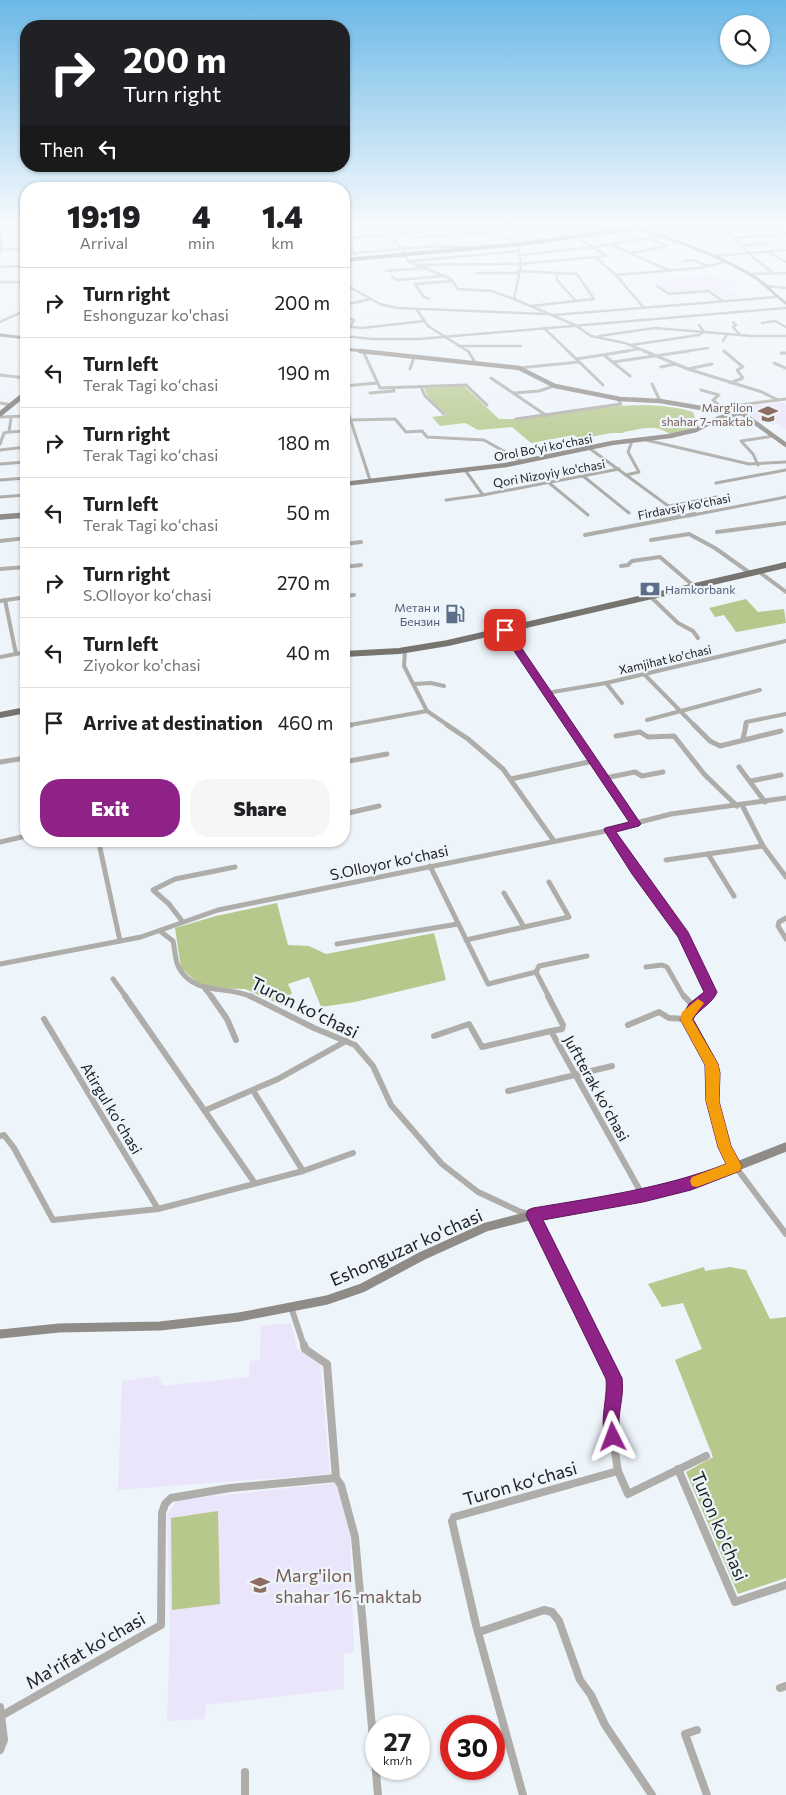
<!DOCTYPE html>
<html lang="en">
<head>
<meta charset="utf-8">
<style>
  body { margin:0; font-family:Commissioner,sans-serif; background:#f6f6f6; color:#202124; height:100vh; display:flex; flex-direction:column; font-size:19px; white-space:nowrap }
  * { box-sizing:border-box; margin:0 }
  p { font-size:16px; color:#757577 }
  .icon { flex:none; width:28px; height:28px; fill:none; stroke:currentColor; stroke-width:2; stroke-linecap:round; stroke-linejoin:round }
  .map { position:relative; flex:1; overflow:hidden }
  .details { position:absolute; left:20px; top:182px; width:330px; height:665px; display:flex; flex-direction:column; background:#fff; border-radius:20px; box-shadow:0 1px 4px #0004 }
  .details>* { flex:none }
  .top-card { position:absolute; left:20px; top:20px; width:330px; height:152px; border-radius:20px; box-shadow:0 1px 4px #0004; background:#202124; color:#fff; overflow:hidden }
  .controls { position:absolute; left:720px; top:15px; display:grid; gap:10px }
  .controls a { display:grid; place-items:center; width:50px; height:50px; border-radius:50%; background:#fff; box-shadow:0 1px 4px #0004; font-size:25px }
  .speed { position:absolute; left:365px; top:1715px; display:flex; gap:10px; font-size:25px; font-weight:700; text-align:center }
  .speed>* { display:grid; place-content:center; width:65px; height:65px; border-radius:50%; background:#fff; box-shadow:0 1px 4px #0004; line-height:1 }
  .speed small { font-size:12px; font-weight:400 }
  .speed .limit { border:8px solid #d22; background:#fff; color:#111 }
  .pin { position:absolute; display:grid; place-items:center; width:42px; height:42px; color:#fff; margin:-21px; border-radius:10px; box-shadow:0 2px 8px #0006 }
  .me { position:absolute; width:55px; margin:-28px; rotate:357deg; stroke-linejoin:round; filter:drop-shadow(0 0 4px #0008) }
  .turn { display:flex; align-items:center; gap:18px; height:105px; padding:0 20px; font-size:22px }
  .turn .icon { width:65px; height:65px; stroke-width:2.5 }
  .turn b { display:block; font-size:35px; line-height:42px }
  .then { display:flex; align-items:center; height:48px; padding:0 20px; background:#0003; gap:10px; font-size:19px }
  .eta { display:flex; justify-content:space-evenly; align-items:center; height:85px; text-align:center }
  .eta b { font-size:30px; font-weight:800; line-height:35px }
  .cta { display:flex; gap:10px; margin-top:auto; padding:10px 20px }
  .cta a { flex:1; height:58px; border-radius:20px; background:#8f2286; color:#fff; font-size:20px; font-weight:800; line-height:58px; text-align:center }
  .cta a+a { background:#f6f6f6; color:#202124 }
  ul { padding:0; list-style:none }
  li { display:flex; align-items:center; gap:15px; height:70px; padding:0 20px; border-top:1px solid #e0e0e0 }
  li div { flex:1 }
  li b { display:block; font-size:19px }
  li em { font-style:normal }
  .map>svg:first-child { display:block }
  .education { fill:#ebe5fb }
  .green { fill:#b6c88b }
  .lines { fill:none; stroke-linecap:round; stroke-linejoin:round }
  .street-far5 { stroke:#afadaa; stroke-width:2.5 }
  .street-far4 { stroke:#afadaa; stroke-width:3 }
  .street-far3 { stroke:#afadaa; stroke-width:4 }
  .street-far2 { stroke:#afadaa; stroke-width:5 }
  .street-far1 { stroke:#afadaa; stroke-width:6 }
  .street { stroke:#afadaa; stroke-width:8 }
  .secondary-far3 { stroke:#8f8b87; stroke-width:3 }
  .secondary-far2 { stroke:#8f8b87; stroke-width:4.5 }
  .secondary-far1 { stroke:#8f8b87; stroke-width:5.5 }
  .secondary { stroke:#8f8b87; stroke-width:9 }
  .primary-far2 { stroke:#77736e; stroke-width:4 }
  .primary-far1 { stroke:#77736e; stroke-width:5 }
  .primary { stroke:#77736e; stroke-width:6 }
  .route { fill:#8f2286; stroke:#5d1657 }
  .slow { fill:#f59e0b }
  .labels { text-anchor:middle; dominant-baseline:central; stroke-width:4.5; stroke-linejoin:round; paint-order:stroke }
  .far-education-label { font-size:12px; fill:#785e54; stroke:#edf4fa; text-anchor:end }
  .far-street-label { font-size:12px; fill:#202224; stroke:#edf4fa }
  .far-service-label { font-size:12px; fill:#4e5e75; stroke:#edf4fa; text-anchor:start }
  .street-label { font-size:15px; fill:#202224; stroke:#edf4fa }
  .near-street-label { font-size:18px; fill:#202224; stroke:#edf4fa }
  .near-education-label { font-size:18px; fill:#785e54; stroke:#edf4fa; text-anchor:start }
</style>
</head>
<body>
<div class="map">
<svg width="786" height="1795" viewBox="0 0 786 1795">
  <rect width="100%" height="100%" fill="#edf4fa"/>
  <g class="education">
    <polygon points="708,276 728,280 733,288 727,289 743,297 722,298 711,290 668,294 658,286 666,285 660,279"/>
    <polygon points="782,402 786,405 786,429 781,429 778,424 770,424 768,421 759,422 740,408"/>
    <polygon points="291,1323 297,1349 320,1363 330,1474 118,1490 122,1381 158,1376 163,1386 249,1377 250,1361 260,1360 261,1326"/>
    <polygon points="337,1483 350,1538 354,1652 344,1654 344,1689 206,1705 205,1719 167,1721 170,1632 167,1515 177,1500"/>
  </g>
  <g class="green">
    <path d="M464 386 499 419H513C566 413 641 396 693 412L699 428 671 435C654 422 640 430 623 432L624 433H611L579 439 574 435 531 443 512 427 478 430 465 423 440 426 432 417 447 415 428 397 424 388Z"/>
    <polygon points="746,599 758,612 784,609 786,623 736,632 724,615 715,617 709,608"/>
    <polygon points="277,903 288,945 309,946 326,954 434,933 446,980 355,1002 321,1007 309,977 288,984 292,993 282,1005 245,989 203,988 181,968 175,928 216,916"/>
    <polygon points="704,1267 705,1271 730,1267 746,1270 770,1319 786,1317 786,1578 738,1594 686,1472 713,1457 675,1360 702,1349 683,1303 662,1307 648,1284"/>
    <polygon points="218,1511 220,1604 172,1610 171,1518"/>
  </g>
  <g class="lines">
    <g class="street-far5">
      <polyline points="509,224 545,242"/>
      <polyline points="537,224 568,238"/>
      <polyline points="566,224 580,225"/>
      <polyline points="614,224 634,228"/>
      <polyline points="713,224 736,238 734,239 750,253"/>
      <polyline points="380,226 404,251"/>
      <polyline points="344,229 417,224"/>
      <polyline points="722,230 782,224"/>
      <polyline points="494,232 520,244"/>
      <polyline points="388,234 485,227"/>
      <polyline points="418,237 495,232"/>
      <polyline points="736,238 786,234"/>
      <polyline points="518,244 521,264 514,299 575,325 591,336 625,343 647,352"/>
      <polyline points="612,245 670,271"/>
      <polyline points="740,246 769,243"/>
      <polyline points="0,250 26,249"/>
      <polyline points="769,252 786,262"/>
      <polyline points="632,253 667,246 648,238"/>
      <polyline points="748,253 773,273"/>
      <polyline points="344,254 434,246 476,248"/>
      <polyline points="356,254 344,238 389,235"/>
      <polyline points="404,255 408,261 451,279 458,289 492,291 514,299"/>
      <polyline points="520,255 593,247 661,236"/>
      <polyline points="714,256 785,250"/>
      <polyline points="595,257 616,275 643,307"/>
      <polyline points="411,261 520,251"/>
      <polyline points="685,261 693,260 707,266"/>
      <polyline points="418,265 520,264 606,256 577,237"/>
      <polyline points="0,267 26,266"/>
      <polyline points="386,271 423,268"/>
      <polyline points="518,271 577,274 594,299 576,301"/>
      <polyline points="476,273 518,273"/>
      <polyline points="750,274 786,273"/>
      <polyline points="616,275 698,268 725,262"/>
      <polyline points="392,277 399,280 442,276"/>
      <polyline points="0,282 26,282"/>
      <polyline points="344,284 380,304 397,308 545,314"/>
      <polyline points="657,286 669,294 708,291 723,301"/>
      <polyline points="766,286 786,288"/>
      <polyline points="22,292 26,283"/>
      <polyline points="429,299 423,296 415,284 453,281"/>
      <polyline points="344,305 371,299"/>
      <polyline points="532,306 576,301 557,280 557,273"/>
      <polyline points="417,310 428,326 469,352"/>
      <polyline points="554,315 775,297"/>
      <polyline points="344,317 354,320 350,327"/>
      <polyline points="0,322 26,310"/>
      <polyline points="733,322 736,325 733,327 740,335"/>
      <polyline points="762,323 775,321 786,327"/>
      <polyline points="699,325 704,332"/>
      <polyline points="344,326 362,328 424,321"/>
      <polyline points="544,328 569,352"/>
      <polyline points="344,336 372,339 419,339 786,308"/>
      <polyline points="599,336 655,328 752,336 786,336"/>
      <polyline points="723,341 727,334"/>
      <polyline points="631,345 699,335 704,332"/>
      <polyline points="459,346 521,346"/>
      <polyline points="620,352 639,349"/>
      <polyline points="681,352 708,348"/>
    </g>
    <g class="street-far4">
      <polyline points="363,351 380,388 466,385 487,405"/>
      <polyline points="468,351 475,362"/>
      <polyline points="568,351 603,385"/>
      <polyline points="644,351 688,369 762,392 778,400"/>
      <polyline points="724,351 743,367 737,370 743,378 730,383"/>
      <polyline points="781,353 786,353"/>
      <polyline points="605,356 630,376"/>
      <polyline points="576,359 628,351"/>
      <polyline points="613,362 689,351"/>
      <polyline points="774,363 786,368"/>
      <polyline points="661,367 675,364"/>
      <polyline points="519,368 579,362"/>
      <polyline points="410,369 414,357"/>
      <polyline points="688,369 712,364"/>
      <polyline points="0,375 26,378"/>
      <polyline points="491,378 547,416"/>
      <polyline points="652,384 660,401"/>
      <polyline points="344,386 377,383"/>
      <polyline points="421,387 425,396 444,414"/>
      <polyline points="701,390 719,395 713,400 721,407"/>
      <polyline points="370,393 394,391 393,388"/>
      <polyline points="514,393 539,391 554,386"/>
      <polyline points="344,400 370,480"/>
      <polyline points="0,403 12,405"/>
      <polyline points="732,406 786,399"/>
      <polyline points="0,417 26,416"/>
      <polyline points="11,418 9,432 26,431"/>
      <polyline points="516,419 621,404 617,398"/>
      <polyline points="350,420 395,419 406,432 422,431 427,437 484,440 523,462"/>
      <polyline points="646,440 749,464 786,462"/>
      <polyline points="0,444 4,433 9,432"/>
      <polyline points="589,448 682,516"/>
      <polyline points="0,450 26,447"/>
      <polyline points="0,464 26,462"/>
      <polyline points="758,465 753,454 741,441 774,436"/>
      <polyline points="465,470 483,495 619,469"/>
      <polyline points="626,475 639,472 628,452 632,441"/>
      <polyline points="583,476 629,513"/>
      <polyline points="0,480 26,478"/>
      <polyline points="548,482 588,515"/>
      <polyline points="716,483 786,470"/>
      <polyline points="0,497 26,495"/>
      <polyline points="446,500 483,495"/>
      <polyline points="669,506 717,497"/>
      <polyline points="688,516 786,497"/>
    </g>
    <g class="street-far3">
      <polyline points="681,514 683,516"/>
      <polyline points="717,532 786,523"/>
      <polyline points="585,535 695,514"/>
      <polyline points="651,540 689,534 715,548 750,573"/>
      <polyline points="0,541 26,538"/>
      <polyline points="344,544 361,542"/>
      <polyline points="621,566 628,565 632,561 660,557 695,587"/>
      <polyline points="344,567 361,565"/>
      <polyline points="0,569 26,567"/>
      <polyline points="758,571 786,592"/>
      <polyline points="344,596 354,595"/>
      <polyline points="651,597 678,623 693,631 698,638"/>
      <polyline points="5,600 16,654"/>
      <polyline points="0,601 26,597"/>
      <polyline points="505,630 570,726"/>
      <polyline points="405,650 404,666 427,711 449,726"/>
      <polyline points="0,657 26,652"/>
      <polyline points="644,674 695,726"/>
      <polyline points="606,683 622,703"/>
      <polyline points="415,684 431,683 444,686"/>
      <polyline points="547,693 606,683 786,641"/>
      <polyline points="647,720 760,690"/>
      <polyline points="344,726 427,711"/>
      <polyline points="745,726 746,722 786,714"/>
    </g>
    <g class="street-far2">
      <polyline points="447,725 468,739 503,769 554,841"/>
      <polyline points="569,725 636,824"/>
      <polyline points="694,725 710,741 720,746 781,731"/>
      <polyline points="344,726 351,725"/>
      <polyline points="616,736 640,732 648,737 674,736 704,774 737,806"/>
      <polyline points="743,739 746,725"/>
      <polyline points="0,762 26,758"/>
      <polyline points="344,762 387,754"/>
      <polyline points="739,767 765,802"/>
      <polyline points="605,778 635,772 642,776 663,772"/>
      <polyline points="511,779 593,761"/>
      <polyline points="751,781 781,775"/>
      <polyline points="742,805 763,846 786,877"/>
      <polyline points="344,814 379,806"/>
      <polyline points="609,830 683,935 710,991 704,997"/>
      <polyline points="0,842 26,836"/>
      <polyline points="100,848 120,941"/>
      <polyline points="708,854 734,896"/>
      <polyline points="666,860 763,846"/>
      <polyline points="430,866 488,984 536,972 549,997"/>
      <polyline points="504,893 524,927"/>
      <polyline points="786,918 779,922 778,926 786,939"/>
      <polyline points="182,921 169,904 153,890 175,879 235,867"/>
      <path d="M160 931 173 941C175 949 175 961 179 968 195 996 227 985 252 997"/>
      <polyline points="466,940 569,917 549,882"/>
      <polyline points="337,944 458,924"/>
      <polyline points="0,964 141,937 218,910 601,832 671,814 786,798"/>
      <polyline points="646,967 662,965 667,967 684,997"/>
      <polyline points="536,972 539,966 587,956"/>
      <polyline points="113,979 126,997"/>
      <polyline points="205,989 212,997"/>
    </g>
    <g class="street-far1">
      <polyline points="125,996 254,1182"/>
      <polyline points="211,996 227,1019 236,1040"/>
      <polyline points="250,996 314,1028 355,1045 373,1066 391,1105 442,1164 478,1192 521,1212 533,1215 598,1346"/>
      <polyline points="548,996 563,1025 562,1029 551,1031 643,1196"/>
      <polyline points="684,996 694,1007"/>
      <polyline points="705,996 686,1017 711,1065 713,1082 711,1093 725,1147 735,1166 786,1234"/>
      <polyline points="44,1019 158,1209"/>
      <polyline points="628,1025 659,1012 669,1018 686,1019"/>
      <polyline points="434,1036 469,1024 482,1047 551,1031"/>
      <polyline points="508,1091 612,1066"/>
      <polyline points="254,1092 303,1171"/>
      <polyline points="206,1110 278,1079 346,1041"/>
      <polyline points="0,1136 4,1135 14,1148 53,1220 158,1209 303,1171 353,1153"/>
      <polyline points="291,1307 304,1346"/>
    </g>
    <g class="street">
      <polyline points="304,1345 305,1349 327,1364 336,1478 341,1485 355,1537 378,1795"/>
      <polyline points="678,1469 735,1602 786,1585"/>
      <polyline points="618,1471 628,1494 706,1456"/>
      <polyline points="479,1632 544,1610 552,1612 559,1621 580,1680 591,1695 605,1725 652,1795"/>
      <polyline points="780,1688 786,1686"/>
      <polyline points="0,1707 4,1740 0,1750"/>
      <polyline points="1,1716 161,1625 162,1513 165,1504 171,1498 230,1488 336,1478"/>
      <polyline points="697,1730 685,1734 707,1795"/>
      <polyline points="245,1772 245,1795"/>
      <polyline points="523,1795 476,1625 452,1521 454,1517 618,1471 610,1420 615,1390 614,1378 598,1345"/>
    </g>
    <g class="secondary-far3">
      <polyline points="580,224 587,236"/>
      <polyline points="0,226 2,240 0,252"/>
      <path d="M634 228C677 240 719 255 756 278 767 285 775 296 786 303"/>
      <polyline points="0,335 26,338"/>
      <polyline points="344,349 372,352"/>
    </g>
    <g class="secondary-far2">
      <polyline points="360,351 519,368 555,386 620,399 660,401 701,408 732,406 786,445"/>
      <polyline points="344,484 506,465 612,443 670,436 696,430 719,418 741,413"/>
      <polyline points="19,516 26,515"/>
    </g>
    <polyline class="secondary-far1" points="0,517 26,515"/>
    <polyline class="secondary" points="0,1334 59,1328 160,1326 239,1317 327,1300 362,1288 422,1256 486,1227 533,1215 643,1196 691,1184 786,1147"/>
    <polyline class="primary-far2" points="344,260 521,244 666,224"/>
    <polyline class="primary-far1" points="0,414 26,393"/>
    <g class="primary">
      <polyline points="344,654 399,651 448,643 786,565"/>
      <polyline points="0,715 26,710"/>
    </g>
  </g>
  <linearGradient id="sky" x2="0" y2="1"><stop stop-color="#6cb9e7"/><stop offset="0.47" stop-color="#f7fafd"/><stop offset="1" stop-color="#f7fafd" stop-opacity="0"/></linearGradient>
  <rect width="786" height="476" fill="url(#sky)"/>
  <path class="route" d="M502 628H508L641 824 639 826 616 832 688 932 717 992C713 1003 699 1009 693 1019L718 1064 720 1073 719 1101 731 1146 742 1166 740 1171 691 1190 643 1202 543 1220 622 1378C624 1393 620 1405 619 1419 619 1428 623 1434 619 1443L613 1445 607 1443C598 1421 608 1401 606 1379L526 1215 528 1210 533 1208C599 1197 664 1188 726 1164L718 1147 706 1101 705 1065 680 1019 689 1004 704 992 678 937 632 874 604 830 605 828 629 822 500 630Z"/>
  <polygon class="slow" points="698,999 704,1003 692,1019 718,1064 720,1073 719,1101 731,1146 742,1166 740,1171 697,1187 692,1186 690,1181 692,1177 726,1164 718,1147 706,1101 705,1065 680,1019 682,1012"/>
  <defs>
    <symbol id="school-bare" viewBox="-9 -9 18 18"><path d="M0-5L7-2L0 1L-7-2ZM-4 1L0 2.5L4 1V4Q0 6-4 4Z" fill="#8d6e63" stroke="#edf4fa" stroke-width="2.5" paint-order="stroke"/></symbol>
    <symbol id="bank-bare" viewBox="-9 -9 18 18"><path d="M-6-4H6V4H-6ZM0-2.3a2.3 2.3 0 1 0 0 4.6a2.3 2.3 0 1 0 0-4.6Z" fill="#5c6f8a" stroke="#edf4fa" stroke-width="2.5" paint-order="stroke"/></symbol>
    <symbol id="fuel-bare" viewBox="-9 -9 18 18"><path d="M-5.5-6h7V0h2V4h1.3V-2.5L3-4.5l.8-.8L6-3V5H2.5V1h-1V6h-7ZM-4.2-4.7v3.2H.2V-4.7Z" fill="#5c6f8a" stroke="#edf4fa" stroke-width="2.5" paint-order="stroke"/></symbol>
  </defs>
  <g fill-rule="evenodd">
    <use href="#school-bare" x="754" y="400" width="28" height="28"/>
    <use href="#bank-bare" x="636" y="575" width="28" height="28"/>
    <use href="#fuel-bare" x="441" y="600" width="28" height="28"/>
    <use href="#school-bare" x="246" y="1571" width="28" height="28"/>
  </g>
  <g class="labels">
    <g class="far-education-label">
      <text x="753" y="407">Marg'ilon<tspan x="753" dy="14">shahar 7-maktab</tspan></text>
    </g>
    <g class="far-street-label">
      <text transform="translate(543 447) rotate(-11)">Orol Boʻyi koʻchasi</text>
      <text transform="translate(549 473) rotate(-10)">Qori Nizoyiy ko'chasi</text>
      <text transform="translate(684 506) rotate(-11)">Firdavsiy ko'chasi</text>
      <text transform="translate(665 659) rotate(-13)">Xamjihat ko'chasi</text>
    </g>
    <g class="far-service-label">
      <text x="665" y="589">Hamkorbank</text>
      <text x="440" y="607" text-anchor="end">Метан и<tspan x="440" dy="14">Бензин</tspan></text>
    </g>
    <g class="street-label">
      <text transform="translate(389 862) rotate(-12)">S.Olloyor koʻchasi</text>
      <text transform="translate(597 1088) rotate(61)">Juftterak koʻchasi</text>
      <text transform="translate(112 1108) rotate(59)">Atirgul koʻchasi</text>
    </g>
    <g class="near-street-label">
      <text transform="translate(305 1007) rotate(26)">Turon koʻchasi</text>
      <text transform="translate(406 1247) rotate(-24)">Eshonguzar ko'chasi</text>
      <text transform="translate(520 1483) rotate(-16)">Turon koʻchasi</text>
      <text transform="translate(720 1526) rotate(67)">Turon ko'chasi</text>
      <text transform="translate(85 1650) rotate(-30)">Ma'rifat ko'chasi</text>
    </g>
    <g class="near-education-label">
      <text x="275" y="1575">Marg'ilon<tspan x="275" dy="21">shahar 16-maktab</tspan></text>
    </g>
  </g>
</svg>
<div class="controls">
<a><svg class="icon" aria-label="search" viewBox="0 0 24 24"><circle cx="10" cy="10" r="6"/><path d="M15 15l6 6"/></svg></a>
</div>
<div class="speed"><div>27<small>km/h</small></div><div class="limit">30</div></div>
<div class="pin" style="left:505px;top:630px;background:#d93025"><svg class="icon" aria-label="arrive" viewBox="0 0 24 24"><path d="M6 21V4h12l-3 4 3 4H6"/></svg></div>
<svg class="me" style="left:613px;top:1437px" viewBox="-20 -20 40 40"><path d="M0-17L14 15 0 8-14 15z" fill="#8f2286" stroke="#fff" stroke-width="4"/></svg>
<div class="top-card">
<div class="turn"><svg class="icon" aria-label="right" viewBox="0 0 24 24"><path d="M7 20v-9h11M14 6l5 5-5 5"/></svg><div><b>200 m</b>Turn right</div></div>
<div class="then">Then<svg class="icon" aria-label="left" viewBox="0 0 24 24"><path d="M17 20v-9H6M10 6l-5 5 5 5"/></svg></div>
</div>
<section class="details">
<div class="eta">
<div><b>19:19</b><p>Arrival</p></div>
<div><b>4</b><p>min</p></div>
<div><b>1.4</b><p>km</p></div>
</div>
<ul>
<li><svg class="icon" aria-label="right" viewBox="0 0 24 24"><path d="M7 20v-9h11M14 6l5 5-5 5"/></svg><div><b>Turn right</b><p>Eshonguzar ko'chasi</p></div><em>200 m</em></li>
<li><svg class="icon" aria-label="left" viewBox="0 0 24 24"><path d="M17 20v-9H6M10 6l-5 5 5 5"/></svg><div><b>Turn left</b><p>Terak Tagi koʻchasi</p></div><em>190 m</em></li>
<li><svg class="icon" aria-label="right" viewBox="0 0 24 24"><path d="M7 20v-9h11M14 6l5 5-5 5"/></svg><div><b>Turn right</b><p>Terak Tagi koʻchasi</p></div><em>180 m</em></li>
<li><svg class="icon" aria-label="left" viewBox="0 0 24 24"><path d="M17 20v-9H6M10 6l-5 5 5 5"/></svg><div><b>Turn left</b><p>Terak Tagi koʻchasi</p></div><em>50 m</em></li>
<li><svg class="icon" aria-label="right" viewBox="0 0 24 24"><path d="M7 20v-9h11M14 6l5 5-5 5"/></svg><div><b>Turn right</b><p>S.Olloyor koʻchasi</p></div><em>270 m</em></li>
<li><svg class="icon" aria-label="left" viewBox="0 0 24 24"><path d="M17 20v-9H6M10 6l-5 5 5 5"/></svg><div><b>Turn left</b><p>Ziyokor ko'chasi</p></div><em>40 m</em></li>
<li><svg class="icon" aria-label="arrive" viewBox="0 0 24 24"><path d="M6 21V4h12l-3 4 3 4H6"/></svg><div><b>Arrive at destination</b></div><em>460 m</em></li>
</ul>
<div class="cta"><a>Exit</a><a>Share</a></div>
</section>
</div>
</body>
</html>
